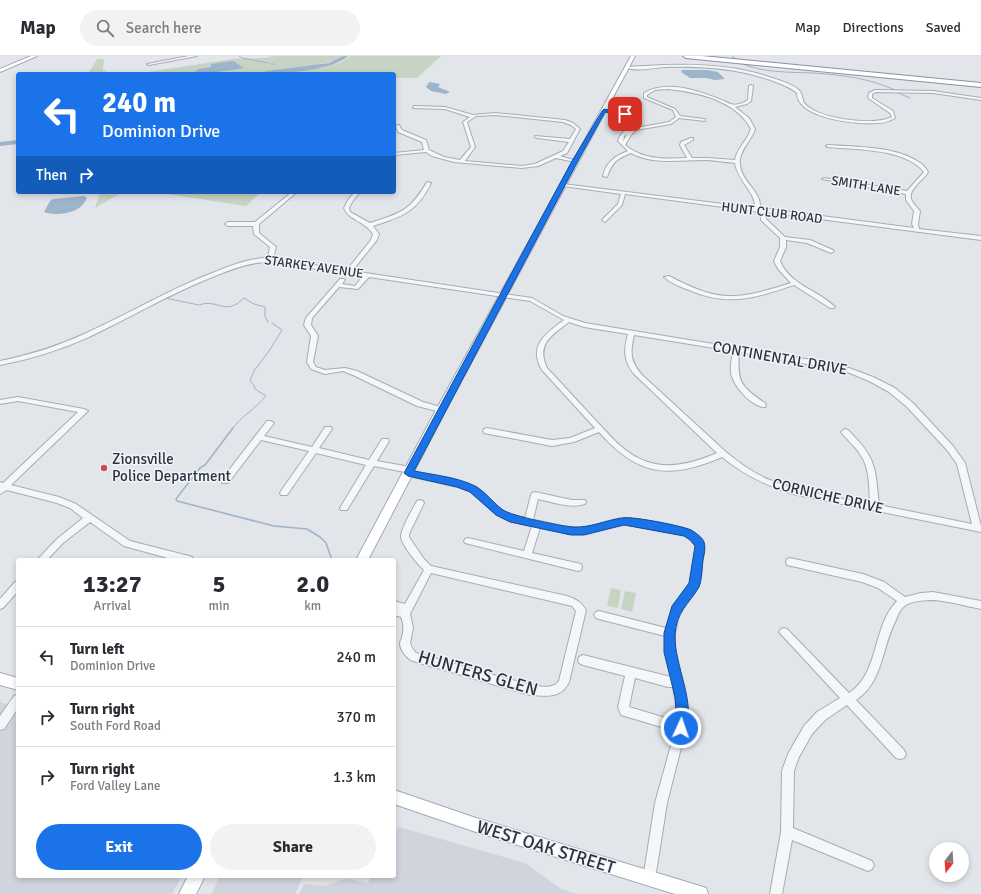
<!DOCTYPE html>
<html lang="en">
<head>
<meta charset="utf-8">
<style>
  body { margin:0; font-family:Signika,sans-serif; background:#f2f2f3; color:#2b2b33; height:100vh; display:flex; flex-direction:column; font-size:15px; white-space:nowrap }
  * { box-sizing:border-box; margin:0 }
  p { font-size:13px; color:#7c7c81 }
  .icon { flex:none; width:22px; height:22px; fill:none; stroke:currentColor; stroke-width:2; stroke-linecap:round; stroke-linejoin:round }
  .map { position:relative; flex:1; overflow:hidden }
  .sheet { position:absolute; left:16px; top:502px; width:380px; height:320px; display:flex; flex-direction:column; background:#fff; border-radius:4px; box-shadow:0 2px 6px #0003 }
  .sheet>* { flex:none }
  .banner { position:absolute; left:16px; top:16px; width:380px; height:122px; border-radius:4px; box-shadow:0 2px 6px #0003; background:#1a73e8; color:#fff; overflow:hidden }
  .needle { width:26px; rotate:197deg }
  .tools { position:absolute; left:929px; top:786px; display:grid; gap:8px }
  .tools a { display:grid; place-items:center; width:40px; height:40px; border-radius:50%; background:#fff; box-shadow:0 2px 6px #0003; font-size:20px }
  .pin { position:absolute; display:grid; place-items:center; width:34px; height:34px; color:#fff; margin:-17px; border-radius:8px; box-shadow:0 2px 6px #0006 }
  .me { position:absolute; width:44px; margin:-22px; rotate:3deg; stroke-linejoin:round; filter:drop-shadow(0 0 3px #0008) }
  .turn { display:flex; align-items:center; gap:14px; height:84px; padding:0 20px; font-size:18px }
  .turn .icon { width:52px; height:52px; stroke-width:2.5 }
  .turn b { display:block; font-size:28px; line-height:34px }
  .then { display:flex; align-items:center; height:38px; padding:0 20px; background:#0003; gap:8px; font-size:15px }
  .eta { display:flex; justify-content:space-evenly; align-items:center; height:68px; text-align:center }
  .eta b { font-size:24px; font-weight:800; line-height:28px }
  .action { display:flex; gap:8px; margin-top:auto; padding:8px 20px }
  .action a { flex:1; height:46px; border-radius:24px; background:#1a73e8; color:#fff; font-size:16px; font-weight:800; line-height:46px; text-align:center }
  .action a+a { background:#f2f2f3; color:#2b2b33 }
  ul { padding:0; list-style:none }
  li { display:flex; align-items:center; gap:12px; height:60px; padding:0 20px; border-top:1px solid #e1e1e2 }
  li div { flex:1 }
  li b { display:block; font-size:15px }
  li em { font-style:normal }
  header { display:flex; align-items:center; gap:24px; box-sizing:border-box; height:56px; padding:0 20px; background:#fff; border-bottom:1px solid #e1e1e2 }
  header strong { font-size:19px }
  nav { display:flex; gap:22px; margin-inline-start:auto; font-size:14px }
  .search { width:280px; height:36px; background:#f2f2f3; display:flex; align-items:center; gap:10px; box-sizing:border-box; padding:0 14px; border-radius:22px; color:#7c7c81; font-size:15px }
  .map>svg:first-child { display:block }
  .built { fill:#d0d4dc }
  .green { fill:#c8d4c3 }
  .water { fill:#9db4ca }
  .lines { fill:none; stroke-linecap:round; stroke-linejoin:round }
  .stream-far1 { stroke:#9db4ca; stroke-width:1 }
  .stream { stroke:#9db4ca; stroke-width:1.5 }
  .river { fill:#9db4ca; fill-rule:evenodd }
  .minor-casing { stroke:#a7acb4; stroke-width:2 }
  .major-casing { stroke:#a1aab6; stroke-width:2 }
  .highway-casing { stroke:#8993a1; stroke-width:2 }
  .minor { fill:#f4f6f8; fill-rule:evenodd }
  .major { fill:#fff; fill-rule:evenodd }
  .highway { fill:#fff; fill-rule:evenodd }
  .route { fill:#1a73e8; stroke:#114b97 }
  .poi-dot { fill:#ce4860; stroke:#f1f4f7; stroke-width:1.5 }
  .labels { text-anchor:middle; dominant-baseline:central; stroke-width:3; stroke-linejoin:round; paint-order:stroke }
  .far-street-label { font-size:13px; fill:#2a3342; stroke:#f1f4f7 }
  .street-label { font-size:15px; fill:#2a3342; stroke:#f1f4f7 }
  .poi-label { font-size:15px; fill:#2a3342; stroke:#f1f4f7; text-anchor:start }
  .near-street-label { font-size:18px; fill:#2a3342; stroke:#f1f4f7 }
</style>
</head>
<body>
<header>
<strong>Map</strong>
<div class="search"><svg class="icon" aria-label="search" viewBox="0 0 24 24"><circle cx="10" cy="10" r="6"/><path d="M15 15l6 6"/></svg>Search here</div>
<nav><a>Map</a><a>Directions</a><a>Saved</a></nav>
</header>
<div class="map">
<svg width="981" height="838" viewBox="0 0 981 838">
  <rect width="100%" height="100%" fill="#e2e5ea"/>
  <g class="built">
    <polygon points="0,646 18,652 18,820 182,820 172,838 0,838"/>
    <polygon points="399,771 525,807 561,833 577,838 299,838 304,828 324,830 346,823 368,827 371,820 394,820 394,775"/>
    <polygon points="220,820 303,820 295,838 211,838"/>
  </g>
  <g class="green">
    <path d="M272 0H343C335 10 268 14 251 18H135L232 3 266 2Z"/>
    <path d="M350 0H441L417 22H394V18H262C284 13 334 16 350 0Z"/>
    <polygon points="97,3 104,3 103,14 111,18 88,18"/>
    <polygon points="100,136 122,136 95,152"/>
    <polygon points="155,136 258,136 260,137 246,150"/>
    <polygon points="611,532 621,534 618,552 607,550"/>
    <polygon points="625,535 636,537 632,556 621,553"/>
  </g>
  <g class="water">
    <polygon points="233,5 244,12 204,18 192,18 199,13 211,11 211,8"/>
    <polygon points="682,14 707,14 718,16 725,23 715,24 706,22 690,22 681,16"/>
    <polygon points="429,26 440,28 438,31 450,36 446,38 431,35 426,31"/>
    <path d="M84 140 87 142C81 157 59 161 44 156L50 145 53 143Z"/>
  </g>
  <g class="lines">
    <g class="stream-far1">
      <polyline points="239,0 242,2 268,7"/>
      <polyline points="732,0 738,4"/>
      <path d="M740 7C763 17 788 16 813 17 842 19 869 22 895 34"/>
      <polyline points="271,8 274,8"/>
      <polyline points="896,36 910,42"/>
      <path d="M165 242 199 249C218 242 225 261 244 242L254 248 265 251V260L268 266"/>
      <path d="M232 373C242 360 256 352 266 340L255 333 254 329 250 325 254 315 269 295 282 274 272 267"/>
    </g>
    <polyline class="stream" points="233,372 205,409 200,412 176,443 177,445 274,470 307,473 320,481 326,487 332,504"/>
    <g class="river">
      <path d="M343 0H348C333 15 278 18 256 18L267 15 329 7Z"/>
      <polygon points="18,84 18,88 0,90 0,86"/>
    </g>
    <defs>
      <g id="minor">
        <polygon points="189,0 197,0 149,9 147,8"/>
        <path d="M664 9C697 8 733 9 766 20 773 22 798 29 801 37 804 44 801 46 810 52 826 63 874 70 892 61L890 57 868 42 869 37 875 34 933 35 981 42V44L933 37 876 36 872 38V42L893 55 895 62C890 65 884 67 878 67 859 69 797 63 797 37 790 31 781 28 773 25 738 12 701 10 664 11 652 12 636 16 625 11Z"/>
        <path d="M751 29 753 30 751 45 747 48 735 51 749 62 755 73C752 84 741 92 740 104 738 125 762 134 760 152L914 172 912 168 914 155 906 144V138L822 123 824 122 907 135 924 116C905 92 856 94 828 91L826 90 828 89C856 91 897 90 920 107 924 109 926 113 928 116 924 124 906 134 912 145 914 148 917 152 920 155L918 168 919 173 981 180V184L766 156V163L785 181 810 184 833 194 834 195 831 197 807 187 786 184V191L780 205C790 229 818 234 835 251L834 252H830L794 229C755 242 729 251 689 234 680 231 671 227 664 221L669 220C720 247 737 244 791 227L778 213 774 205 780 191V182L761 164V156L757 157 754 155 625 138 622 149 605 166 602 164 618 148 621 138 563 130 561 129 563 128 755 152C757 138 737 124 735 107 724 106 714 104 704 104 679 104 654 109 631 97 616 103 612 107 607 121L603 120C606 106 615 100 628 95L618 85C621 75 627 73 637 71L620 58 604 53V51L619 54 642 71 669 66 676 61 673 54 644 42V37C667 24 696 34 719 43 723 44 727 47 731 48 735 50 744 47 748 44L749 30ZM668 33C697 36 736 44 751 73 747 85 737 92 735 104L707 102H692L684 89 693 84V82H691L681 86 680 89 687 102C665 103 643 104 625 89L631 79 636 74 671 68 679 62 705 65V63H704L680 60 675 53 647 41V39L655 34ZM627 78 623 86 624 80Z"/>
        <path d="M414 50 445 51 473 59 495 57 565 64 573 67 580 73 567 97 560 100 577 105 575 106 556 102 538 110 522 112 454 106 432 100 426 96 394 99V97L424 94 422 86 398 76 396 70 398 69H399L402 74 426 84 429 94 444 101 460 104 471 91 463 66 470 61 445 53 413 52ZM495 59 563 66 571 69 576 73 570 83 535 80V81L537 82 569 86 563 95 535 108 522 110 465 105 475 91 467 66 476 60Z"/>
        <path d="M427 126 431 127C417 156 403 160 373 170L379 178 377 184 352 215 532 242 563 260 585 267 824 306 849 312 873 321 895 332 913 347 953 390 965 407 981 470V476L793 438C767 430 744 419 722 401 669 424 638 420 599 376L574 386 552 390 484 377 483 375 484 373 487 372 552 384 570 382 595 372 542 314C528 290 545 278 564 264L530 245 369 221 358 233 339 231 312 262 311 269 318 280 313 306 316 311 325 314 345 312 357 315 423 346 444 352 445 354 441 356 417 350 353 319 343 315 325 318 311 313 307 306 311 280 304 269 306 262 340 223H344L345 224 342 228 355 230 363 220 270 206C250 206 233 213 215 220 171 237 131 261 89 281 60 294 31 303 0 309V305C29 299 56 291 84 278 127 259 168 234 212 217 230 210 248 202 268 202L270 191 254 178 253 170H228L225 168 228 166H255L292 136H297L259 168V177L276 191 273 203 347 214 371 184 373 178C365 165 348 164 344 152L348 144 355 136H360L352 146 349 152 350 156 370 167C401 157 410 155 427 126ZM569 266 584 271 628 278C624 294 623 302 633 317L717 397C684 411 653 417 623 392 614 385 607 376 599 368 582 350 565 331 547 312 536 288 551 280 569 266ZM634 279 733 295C732 302 730 310 731 317 734 331 749 347 762 351H765L766 349 765 347C740 330 737 326 739 296L845 315 869 325 889 336 907 351 947 394 957 408 972 468 879 449C875 411 877 403 848 374L845 373 841 376C847 384 855 390 860 398 870 412 869 431 870 448 837 441 802 437 770 424 755 418 739 407 726 396L642 319C630 305 630 297 634 279Z"/>
        <polygon points="18,341 84,353 88,355 11,429 59,441 76,448 130,485 189,500 192,501 193,504 175,504 124,490 90,466 63,487 47,504 37,504 57,483 83,462 70,452 57,447 7,434 0,438 0,426 3,427 78,356 18,345 0,348 0,344"/>
        <path d="M267 365H270L274 367 264 380 312 391 325 371H331L332 373 319 392 369 404 382 383H388L389 385 377 405 410 411 413 412V415L459 425 476 431 503 455 512 459 525 462 531 439 532 437 535 436 572 444H585L586 446 585 448C570 453 553 446 538 443L533 464C549 466 565 472 581 472 596 471 609 463 623 462 632 461 683 471 690 474 697 478 702 483 704 490L699 529 680 554 675 577V596L687 654 686 672 667 747 655 823 653 827 649 829 645 827 643 823 655 747 675 675 621 659 618 651 625 620 583 609 579 607 578 604 579 601 583 599 671 621 665 596V580L599 563 596 562 594 559 596 556 599 555 666 572 673 550 690 528 696 490 691 483 684 479 624 468 584 478H571L540 472 532 497 581 508 582 511 581 514 578 515 465 487 464 485 465 483 468 482 524 495 532 470 510 465 497 459 470 435 458 431 408 420 405 419V416L374 410 347 454H341L340 452 366 409 316 397 287 439H281L280 437 281 435 309 395 261 384 228 427H222L221 425 222 423ZM635 622 668 631H673L677 654 676 665 629 651Z"/>
        <path d="M420 444 423 445 424 447 409 478V481L424 503 431 510 567 540C576 543 581 546 586 554L569 626C561 643 546 640 530 639L413 605C407 603 400 594 400 587 400 585 402 583 402 581 404 574 404 568 401 561L394 559V545L405 548 424 514C418 509 400 487 401 480 401 473 413 452 417 445ZM431 517 572 550 576 555 559 625C553 634 540 630 530 629L416 597 412 592 410 587 413 572 410 558Z"/>
        <path d="M790 502 863 518 884 526 905 541 921 537 933 536 981 545V553C965 550 949 545 933 544 926 544 912 545 906 549 901 552 898 558 896 564 882 590 883 627 856 644L904 694 906 698 904 702 900 703 896 702 847 649 825 664 812 678 799 701 794 715 793 772 872 805 874 809 872 813 868 815 792 784 782 838H770L781 776 782 715 788 698 804 670 817 656 840 642 779 576 781 573 784 572 787 573 849 637C880 617 872 570 897 545L878 532 862 526 787 509 786 506 787 503Z"/>
        <polygon points="18,525 18,535 3,552 0,553 0,543 15,526"/>
        <polygon points="18,638 18,652 4,673 0,674 0,660 14,640"/>
      </g>
      <g id="major">
        <polygon points="31,0 37,0 0,16 0,13"/>
        <polygon points="631,0 635,0 446,354 368,504 356,504 436,354"/>
        <polygon points="0,617 18,622 18,634 0,629"/>
        <polygon points="394,734 476,762 700,830 706,832 708,838 675,838 476,776 394,748"/>
        <polygon points="188,820 205,820 196,838 179,838"/>
      </g>
      <polygon id="highway" points="683,0 702,0 981,27 981,31 686,2"/>
    </defs>
    <use href="#minor" class="minor-casing"/>
    <use href="#major" class="major-casing"/>
    <use href="#highway" class="highway-casing"/>
    <use href="#minor" class="minor"/>
    <use href="#major" class="major"/>
    <use href="#highway" class="highway"/>
  </g>
  <path class="route" d="M604 53 627 58 625 59 605 56 578 105 414 415C434 419 457 421 475 430 486 436 493 447 503 454 512 460 560 470 573 471 590 472 606 464 623 462 633 460 682 470 691 474 696 477 702 481 704 486 706 492 704 499 703 504 702 512 702 524 699 531 689 548 676 556 675 579 674 609 697 648 685 676L681 678 676 676 675 672 676 654 675 641 664 596V577L672 550 689 527 695 490 690 484 684 480 624 469 584 479H571L510 466 496 459 470 436 457 431 408 420 404 417 572 105 602 55Z"/>
  <circle class="poi-dot" cx="104" cy="412" r="4"/>
  <g class="labels">
    <g class="far-street-label">
      <text transform="translate(866 130) rotate(9)">SMITH LANE</text>
      <text transform="translate(772 157) rotate(7)">HUNT CLUB ROAD</text>
      <text transform="translate(314 211) rotate(8)">STARKEY AVENUE</text>
    </g>
    <g class="street-label">
      <text transform="translate(780 302) rotate(10)">CONTINENTAL DRIVE</text>
      <text transform="translate(828 440) rotate(13)">CORNICHE DRIVE</text>
    </g>
    <g class="poi-label">
      <text x="112" y="403">Zionsville<tspan x="112" dy="17">Police Department</tspan></text>
    </g>
    <g class="near-street-label">
      <text transform="translate(478 617) rotate(16)">HUNTERS GLEN</text>
      <text transform="translate(546 791) rotate(17)">WEST OAK STREET</text>
    </g>
  </g>
</svg>
<div class="tools">
<a><svg class="needle" viewBox="-14 -14 28 28"><path d="M0-13l5 13h-10z" fill="#e53935"/><path d="M0 13l5-13h-10z" fill="#7c7c81"/></svg></a>
</div>
<div class="pin" style="left:625px;top:58px;background:#d93025"><svg class="icon" aria-label="arrive" viewBox="0 0 24 24"><path d="M6 21V4h12l-3 4 3 4H6"/></svg></div>
<svg class="me" style="left:681px;top:672px" viewBox="-20 -20 40 40"><circle r="17" fill="#1a73e8" stroke="#fff" stroke-width="3"/><path d="M0-11L8 9 0 5-8 9z" fill="#fff"/></svg>
<div class="banner">
<div class="turn"><svg class="icon" aria-label="left" viewBox="0 0 24 24"><path d="M17 20v-9H6M10 6l-5 5 5 5"/></svg><div><b>240 m</b>Dominion Drive</div></div>
<div class="then">Then<svg class="icon" aria-label="right" viewBox="0 0 24 24"><path d="M7 20v-9h11M14 6l5 5-5 5"/></svg></div>
</div>
<section class="sheet">
<div class="eta">
<div><b>13:27</b><p>Arrival</p></div>
<div><b>5</b><p>min</p></div>
<div><b>2.0</b><p>km</p></div>
</div>
<ul>
<li><svg class="icon" aria-label="left" viewBox="0 0 24 24"><path d="M17 20v-9H6M10 6l-5 5 5 5"/></svg><div><b>Turn left</b><p>Dominion Drive</p></div><em>240 m</em></li>
<li><svg class="icon" aria-label="right" viewBox="0 0 24 24"><path d="M7 20v-9h11M14 6l5 5-5 5"/></svg><div><b>Turn right</b><p>South Ford Road</p></div><em>370 m</em></li>
<li><svg class="icon" aria-label="right" viewBox="0 0 24 24"><path d="M7 20v-9h11M14 6l5 5-5 5"/></svg><div><b>Turn right</b><p>Ford Valley Lane</p></div><em>1.3 km</em></li>
</ul>
<div class="action"><a>Exit</a><a>Share</a></div>
</section>
</div>
</body>
</html>
